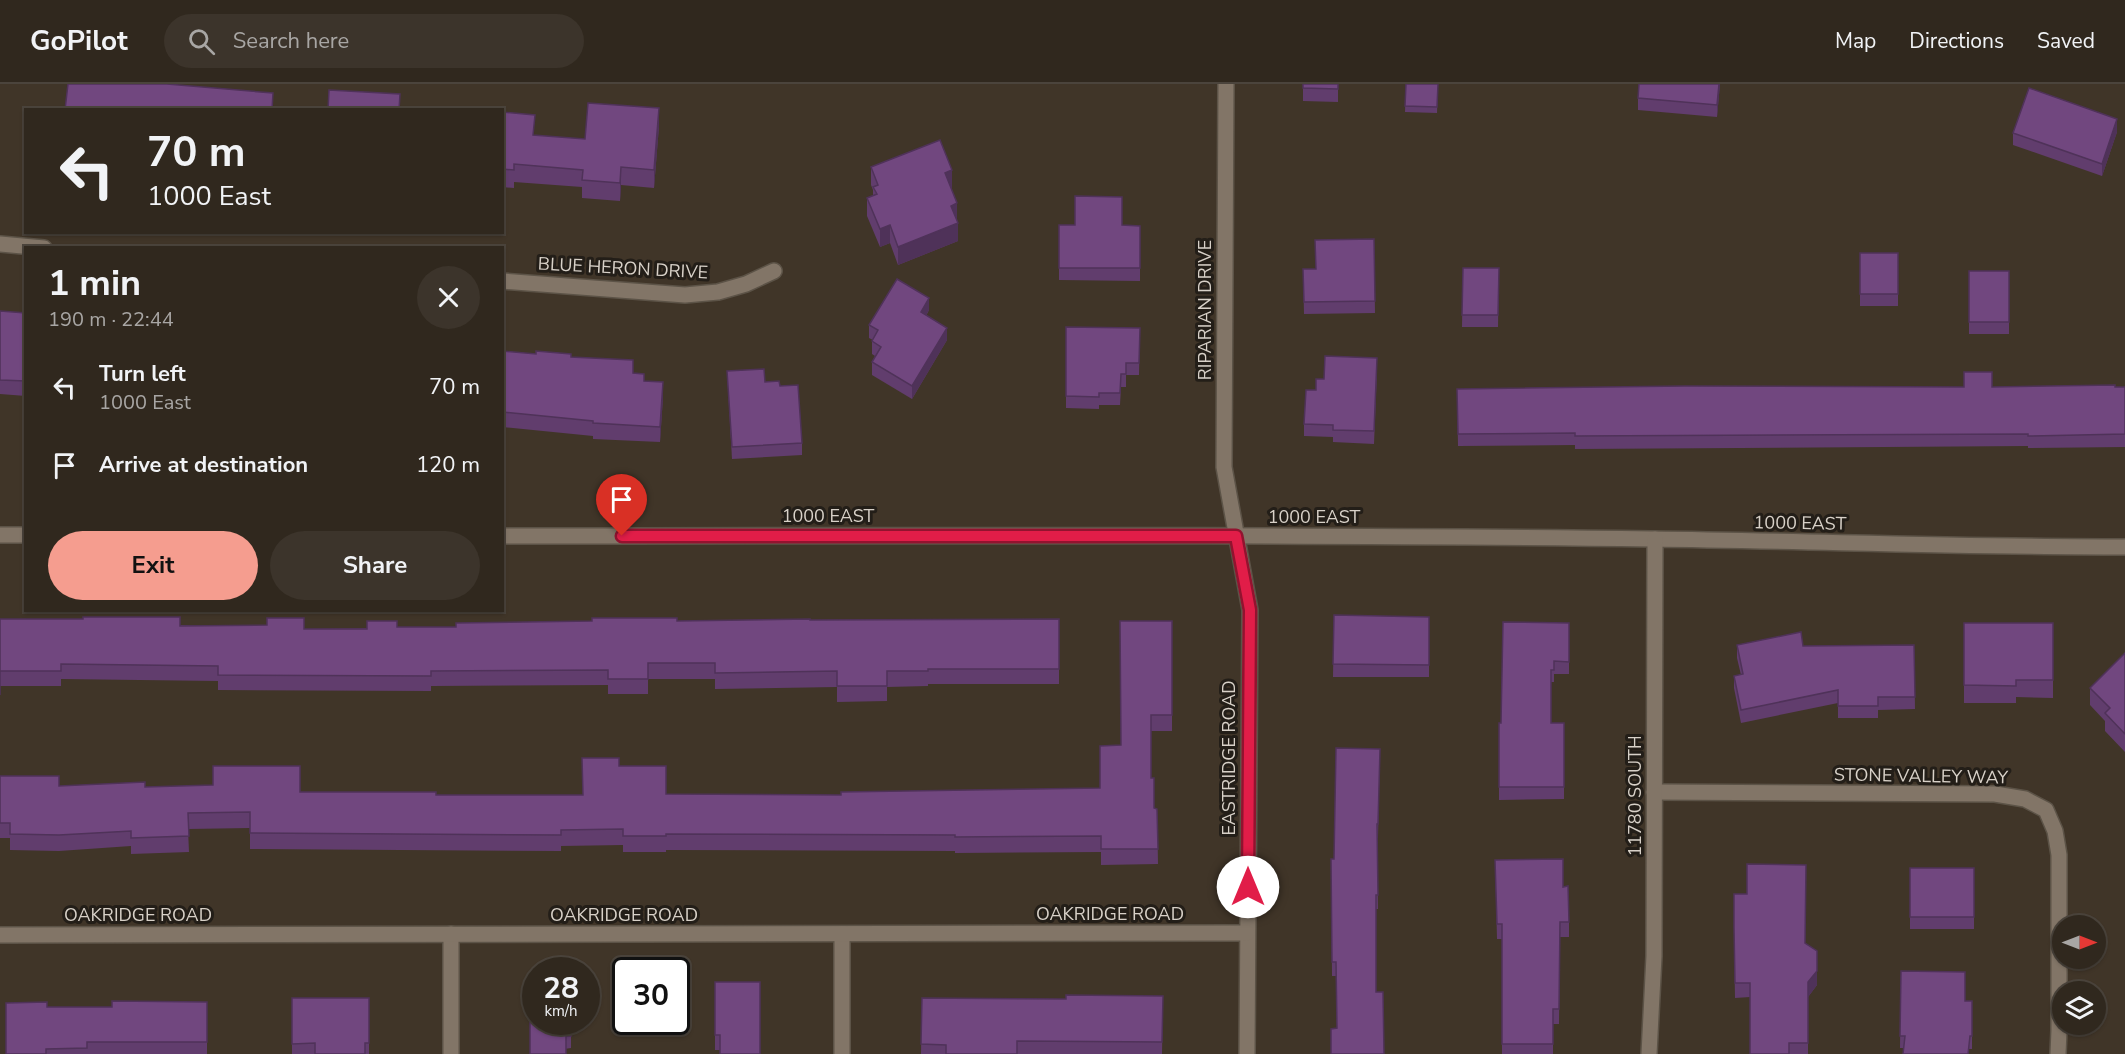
<!DOCTYPE html>
<html lang="en">
<head>
<meta charset="utf-8">
<style>
  body { margin:0; font-family:"Nunito Sans",sans-serif; background:#3c342b; color:#f1f3f6; height:100vh; display:flex; flex-direction:column; font-size:22px; white-space:nowrap }
  * { box-sizing:border-box; margin:0 }
  p { font-size:20px; color:#a8a6a4 }
  .icon { flex:none; width:33px; height:33px; fill:none; stroke:currentColor; stroke-width:2; stroke-linecap:round; stroke-linejoin:round }
  .map { position:relative; flex:1; overflow:hidden }
  .panel { position:absolute; left:24px; top:162px; width:480px; height:366px; display:flex; flex-direction:column; background:#30281e; border-radius:0px; box-shadow:0 2px 4px #0004,0 0 0 2px #4b443c }
  .panel>* { flex:none }
  .top-card { position:absolute; left:24px; top:24px; width:480px; height:126px; border-radius:0px; box-shadow:0 2px 4px #0004,0 0 0 2px #4b443c; background:#30281e; color:#f1f3f6; overflow:hidden }
  .needle { width:39px; rotate:90deg }
  .tools { position:absolute; left:2052px; top:831px; display:grid; gap:12px }
  .tools a { display:grid; place-items:center; width:54px; height:54px; border-radius:50%; background:#30281e; box-shadow:0 2px 4px #0004,0 0 0 2px #4b443c; font-size:30px }
  .speed { position:absolute; left:522px; top:873px; display:flex; gap:12px; font-size:30px; font-weight:700; text-align:center }
  .speed>* { display:grid; place-content:center; width:78px; height:78px; border-radius:50%; background:#30281e; box-shadow:0 2px 4px #0004,0 0 0 2px #4b443c; line-height:1 }
  .speed small { font-size:15px; font-weight:400 }
  .speed .limit { border:3px solid #111; border-radius:9px; background:#fff; color:#111 }
  .pin { position:absolute; display:grid; place-items:center; width:51px; height:51px; color:#fff; margin:-62px -26px; border-radius:50% 50% 50% 0; rotate:-45deg; box-shadow:0 0 6px #0007 }
  .pin .icon { rotate:45deg }
  .me { position:absolute; width:66px; margin:-33px; rotate:0deg; stroke-linejoin:round; filter:drop-shadow(0 0 4px #0008) }
  .turn { display:flex; align-items:center; gap:21px; height:126px; padding:0 24px; font-size:27px }
  .turn .icon { width:78px; height:78px; stroke-width:2.5 }
  .turn b { display:block; font-size:42px; line-height:51px }
  .round { display:grid; place-items:center; flex:none; width:63px; height:63px; border-radius:32px; background:#3c342b }
  .headline { display:flex; align-items:center; justify-content:space-between; height:102px; padding:0 24px }
  h1 { font-size:36px; font-weight:700; line-height:45px }
  .primary-button { display:flex; gap:12px; margin-top:auto; padding:12px 24px }
  .primary-button a { flex:1; height:69px; border-radius:36px; background:#f59d8f; color:#111; font-size:24px; font-weight:700; line-height:69px; text-align:center }
  .primary-button a+a { background:#3c342b; color:#f1f3f6 }
  ul { padding:0; list-style:none }
  li { display:flex; align-items:center; gap:18px; height:78px; padding:0 24px }
  li div { flex:1 }
  li b { display:block; font-size:22px }
  li em { font-style:normal }
  header { display:flex; align-items:center; gap:36px; box-sizing:border-box; height:84px; padding:0 30px; background:#30281e; border-bottom:2px solid #4b443c }
  header strong { font-size:28px }
  nav { display:flex; gap:33px; margin-inline-start:auto; font-size:21px }
  .search { width:420px; height:54px; background:#3c342b; display:flex; align-items:center; gap:15px; box-sizing:border-box; padding:0 21px; border-radius:33px; color:#a8a6a4; font-size:22px }
  .map>svg:first-child { display:block }
  .lines { fill:none; stroke-linecap:round; stroke-linejoin:round }
  .minor-casing { stroke:#5c5347; stroke-width:18 }
  .minor { stroke:#827567; stroke-width:15 }
  .wall { fill:#613d6d }
  .shaded-wall { fill:#4f3259 }
  .building { fill:#71477f; stroke:#4f3259; stroke-width:1.5 }
  .route-casing { stroke:#92132f; stroke-width:15 }
  .route { stroke:#e11d48; stroke-width:10 }
  .labels { text-anchor:middle; dominant-baseline:central; stroke-width:6; stroke-linejoin:round; paint-order:stroke }
  .street-label { font-size:18px; fill:#d8d1c8; stroke:#231e18 }
</style>
</head>
<body>
<header>
<strong>GoPilot</strong>
<div class="search"><svg class="icon" aria-label="search" viewBox="0 0 24 24"><circle cx="10" cy="10" r="6"/><path d="M15 15l6 6"/></svg>Search here</div>
<nav><a>Map</a><a>Directions</a><a>Saved</a></nav>
</header>
<div class="map">
<svg width="2125" height="970" viewBox="0 0 2125 970">
  <rect width="100%" height="100%" fill="#403528"/>
  <g class="lines">
    <defs>
      <g id="minor">
        <polyline points="1226,0 1224,383 1250,526 1247,970"/>
        <polyline points="0,160 44,164"/>
        <polyline points="502,197 685,211 718,208 746,200 774,187"/>
        <polyline points="0,451 26,451"/>
        <path d="M502 452C886 452 1269 450 1652 455 1810 457 1967 463 2125 463"/>
        <polyline points="1654,708 1995,710 2025,715 2046,726 2055,747 2059,771 2059,946 2058,970"/>
        <polyline points="451,850 451,970"/>
        <polyline points="842,850 842,970"/>
        <polyline points="0,851 1247,849"/>
        <polyline points="1649,970 1654,872 1655,455"/>
      </g>
    </defs>
    <use href="#minor" class="minor-casing"/>
    <use href="#minor" class="minor"/>
  </g>
  <g class="wall">
    <polygon points="1303,0 1338,0 1338,18 1303,17"/>
    <polygon points="1406,0 1438,0 1437,29 1405,28"/>
    <polygon points="1720,0 1717,33 1638,26 1638,14"/>
    <polygon points="502,28 534,52 585,55 659,42 654,104 621,101 620,117 582,114 582,103 514,98 514,104 502,103"/>
    <polygon points="2117,48 2102,92 2013,61 2013,49"/>
    <polygon points="871,83 952,104 951,104 957,137 958,157 898,181 890,159 880,163 867,132 867,114 873,112 873,106 871,101"/>
    <polygon points="1059,141 1140,142 1140,197 1059,196"/>
    <polygon points="1374,155 1375,229 1304,230 1303,185 1316,185"/>
    <rect x="1860" y="169" width="38" height="53"/>
    <polygon points="1463,184 1499,184 1498,243 1462,243"/>
    <rect x="1969" y="187" width="40" height="63"/>
    <polygon points="929,226 926,232 947,256 912,315 872,291 872,278 875,272 872,270 872,257 873,256 869,254 869,241"/>
    <polygon points="0,227 26,229 26,312 0,310"/>
    <polygon points="1066,243 1140,244 1139,291 1126,291 1126,303 1121,303 1120,321 1099,321 1099,325 1066,324"/>
    <polygon points="502,267 571,273 633,289 644,297 663,313 660,358 593,355 593,352 502,343"/>
    <polygon points="1377,286 1374,360 1333,358 1333,353 1304,352 1304,340 1316,306 1324,295"/>
    <polygon points="727,287 780,302 802,359 802,371 732,375"/>
    <polygon points="1992,303 2125,303 2125,363 2028,364 2028,362 1575,365 1575,361 1458,362 1457,305"/>
    <polygon points="1334,531 1429,533 1429,593 1333,593"/>
    <polygon points="0,535 304,545 456,543 677,537 1059,535 1059,600 928,600 928,602 887,603 887,617 837,618 837,603 715,605 715,595 648,595 648,610 608,610 608,601 431,602 431,607 218,606 218,597 61,595 61,602 0,602 0,626"/>
    <polygon points="1172,537 1172,647 1151,647 1151,694 1154,724 1157,725 1158,780 1101,781 1101,768 955,769 955,767 666,766 666,768 623,768 623,761 561,762 561,767 250,765 250,744 188,745 189,768 131,770 131,762 59,767 10,766 10,754 0,754 0,692 59,702 436,711 582,711 619,682 666,710 841,711 1100,704 1121,661"/>
    <polygon points="1569,539 1569,590 1554,590 1554,598 1551,598 1551,639 1564,639 1564,715 1499,716 1499,639 1501,639"/>
    <polygon points="1964,539 2053,539 2053,614 2016,613 2016,619 1964,619"/>
    <polygon points="1737,561 1803,562 1914,561 1915,625 1878,626 1878,634 1838,634 1838,619 1741,639 1734,604 1734,592 1741,591 1737,574"/>
    <polygon points="2125,569 2125,668 2105,647 2105,637 2090,621 2090,604"/>
    <polygon points="1380,665 1378,754 1377,754 1378,825 1376,825 1337,944 1336,892 1332,892 1331,775 1334,775"/>
    <polygon points="1495,776 1563,803 1569,838 1569,853 1560,853 1559,940 1553,940 1553,970 1502,970 1502,855 1497,855"/>
    <rect x="1910" y="784" width="64" height="61"/>
    <polygon points="1734,859 1805,859 1817,901 1808,913 1808,970 1750,970 1750,913 1735,914"/>
    <polygon points="1901,887 1965,917 1972,917 1972,965 1900,964"/>
    <polygon points="715,898 760,898 720,966 715,966"/>
    <polygon points="1163,912 1162,970 921,970 922,914 1066,915"/>
    <rect x="292" y="914" width="77" height="56"/>
    <polygon points="207,918 207,970 6,970 47,923 112,923"/>
    <polygon points="571,938 571,964 530,970"/>
  </g>
  <g class="shaded-wall">
    <polygon points="1719,0 1720,0 1717,33 1717,21"/>
    <polygon points="659,24 659,42 654,104 654,86"/>
    <polygon points="2117,35 2117,48 2102,92 2102,80"/>
    <polygon points="621,83 621,101 620,117 620,99"/>
    <polygon points="952,86 952,104 945,107 945,89"/>
    <polygon points="957,119 957,137 951,122"/>
    <polygon points="958,139 958,157 898,181 898,163"/>
    <polygon points="890,141 890,159 880,163 880,145"/>
    <polygon points="929,214 929,226 921,241 921,228"/>
    <polygon points="947,244 947,256 912,315 912,302"/>
    <polygon points="663,298 663,313 660,358 660,343"/>
    <polygon points="1817,887 1817,901 1808,913 1808,898"/>
  </g>
  <g class="building">
    <polygon points="68,0 167,0 273,9 272,26 65,26"/>
    <polygon points="1303,0 1338,0 1338,5 1303,4"/>
    <polygon points="1406,0 1438,0 1437,23 1405,22"/>
    <polygon points="1639,0 1719,0 1717,21 1638,14"/>
    <polygon points="2029,4 2117,35 2102,80 2013,49"/>
    <polygon points="329,6 400,10 399,26 328,26"/>
    <polygon points="588,19 659,24 654,86 621,83 620,99 582,96 583,86 514,80 514,86 502,85 502,28 535,31 533,51 585,55"/>
    <polygon points="940,56 952,86 945,89 957,119 951,122 958,139 898,163 890,141 880,145 867,114 877,110 873,103 878,101 871,83"/>
    <polygon points="1075,112 1122,113 1122,141 1140,142 1140,184 1059,184 1059,141 1075,141"/>
    <polygon points="1374,155 1375,217 1304,218 1303,185 1316,185 1315,156"/>
    <rect x="1860" y="169" width="38" height="41"/>
    <polygon points="1463,184 1499,184 1498,231 1462,231"/>
    <rect x="1969" y="187" width="40" height="51"/>
    <polygon points="897,195 929,214 921,228 947,244 912,302 872,278 881,263 872,257 878,246 869,241"/>
    <polygon points="0,227 26,229 26,297 0,296"/>
    <polygon points="1066,243 1140,244 1139,279 1126,279 1126,290 1121,290 1120,309 1099,309 1099,313 1066,312"/>
    <polygon points="502,267 536,270 536,267 571,270 571,273 633,276 633,289 644,290 644,297 663,298 660,343 593,339 593,337 502,328"/>
    <polygon points="1325,272 1377,274 1374,347 1333,346 1333,341 1304,340 1306,306 1316,306 1316,295 1324,295"/>
    <polygon points="764,285 765,298 779,297 780,302 798,301 802,359 732,363 727,287"/>
    <polygon points="1964,288 1992,288 1992,303 2115,301 2115,303 2125,303 2125,350 2028,352 2028,350 1575,352 1575,349 1458,350 1457,305 1685,302 1964,303"/>
    <polygon points="1334,531 1429,533 1429,581 1333,580"/>
    <polygon points="83,533 180,533 180,542 267,541 267,534 304,534 304,545 367,545 367,537 397,537 397,543 456,543 456,539 592,537 592,534 677,534 677,537 810,535 810,536 1059,535 1059,585 928,585 928,587 887,587 887,602 837,602 837,587 715,589 715,579 648,579 648,595 608,595 608,586 431,587 431,592 218,591 218,582 61,580 61,587 0,587 0,611 0,535 83,535"/>
    <polygon points="1120,537 1172,537 1172,631 1151,631 1151,694 1154,694 1154,724 1157,725 1158,765 1101,765 1101,752 955,753 955,751 666,750 666,752 623,752 623,745 561,746 561,751 250,749 250,728 188,729 189,752 131,754 131,747 59,751 10,750 10,739 0,739 0,692 59,692 59,702 145,698 145,703 213,701 213,682 300,682 300,708 436,708 436,711 583,711 582,674 619,674 619,682 666,682 666,710 841,711 841,708 1100,704 1100,662 1121,661"/>
    <polygon points="1503,538 1569,539 1569,578 1554,577 1554,586 1551,586 1551,639 1564,639 1564,703 1499,703 1499,639 1501,639"/>
    <polygon points="1964,539 2053,539 2053,596 2016,596 2016,602 1964,601"/>
    <polygon points="1801,548 1803,562 1914,561 1915,613 1878,613 1878,622 1838,622 1838,606 1741,626 1734,592 1743,590 1737,561"/>
    <polygon points="2125,569 2125,650 2105,629 2110,624 2090,604"/>
    <polygon points="1336,664 1380,665 1378,740 1377,740 1378,811 1376,811 1376,908 1383,908 1384,970 1331,970 1331,945 1337,944 1336,878 1332,878 1331,775 1334,775"/>
    <polygon points="1563,775 1563,803 1568,802 1569,838 1560,838 1559,925 1553,925 1553,960 1502,960 1502,840 1497,840 1495,776"/>
    <polygon points="1747,780 1806,781 1805,859 1817,867 1817,887 1808,898 1808,959 1789,959 1789,970 1750,970 1750,899 1735,899 1734,844 1734,810 1747,810"/>
    <rect x="1910" y="784" width="64" height="49"/>
    <polygon points="1901,887 1965,888 1965,917 1972,917 1972,952 1970,952 1968,970 1903,970 1905,952 1900,952"/>
    <polygon points="715,898 760,898 760,970 720,970 720,951 715,951"/>
    <polygon points="530,902 536,902 536,938 571,938 571,952 566,952 566,970 530,970"/>
    <polygon points="1066,911 1163,912 1162,958 1017,957 1017,970 946,970 946,961 921,960 922,914 1066,915"/>
    <polygon points="292,914 369,914 369,959 365,959 365,970 315,970 315,959 292,960"/>
    <polygon points="112,917 207,918 207,958 87,958 87,964 46,965 46,970 6,970 6,919 47,918 47,923 112,923"/>
  </g>
  <g class="lines">
    <defs>
      <polyline id="route" points="622,452 1236,452 1250,526 1248,803"/>
    </defs>
    <use href="#route" class="route-casing"/>
    <use href="#route" class="route"/>
  </g>
  <g class="labels">
    <g class="street-label">
      <text transform="translate(623 184) rotate(3)">BLUE HERON DRIVE</text>
      <text transform="translate(1205 226) rotate(-90)">RIPARIAN DRIVE</text>
      <text x="828" y="432">1000 EAST</text>
      <text x="1314" y="433">1000 EAST</text>
      <text transform="translate(1800 439) rotate(1)">1000 EAST</text>
      <text transform="translate(1229 674) rotate(-90)">EASTRIDGE ROAD</text>
      <text transform="translate(1921 692) rotate(1)">STONE VALLEY WAY</text>
      <text transform="translate(1635 712) rotate(-90)">11780 SOUTH</text>
      <text x="1110" y="830">OAKRIDGE ROAD</text>
      <text x="138" y="831">OAKRIDGE ROAD</text>
      <text x="624" y="831">OAKRIDGE ROAD</text>
    </g>
  </g>
</svg>
<div class="tools">
<a><svg class="needle" viewBox="-14 -14 28 28"><path d="M0-13l5 13h-10z" fill="#e53935"/><path d="M0 13l5-13h-10z" fill="#a8a6a4"/></svg></a>
<a><svg class="icon" aria-label="layers" viewBox="0 0 24 24"><path d="M12 4l9 5-9 5-9-5zM3 14l9 5 9-5"/></svg></a>
</div>
<div class="speed"><div>28<small>km/h</small></div><div class="limit">30</div></div>
<div class="pin" style="left:622px;top:452px;background:#d93025"><svg class="icon" aria-label="arrive" viewBox="0 0 24 24"><path d="M6 21V4h12l-3 4 3 4H6"/></svg></div>
<svg class="me" style="left:1248px;top:803px" viewBox="-20 -20 40 40"><circle r="19" fill="#fff"/><path d="M0-13L10 11 0 6-10 11z" fill="#e11d48"/></svg>
<div class="top-card">
<div class="turn"><svg class="icon" aria-label="left" viewBox="0 0 24 24"><path d="M17 20v-9H6M10 6l-5 5 5 5"/></svg><div><b>70 m</b>1000 East</div></div>
</div>
<section class="panel">
<div class="headline"><div><h1>1 min</h1><p>190 m · 22:44</p></div><a class="round"><svg class="icon" aria-label="close" viewBox="0 0 24 24"><path d="M6 6l12 12M18 6L6 18"/></svg></a></div>
<ul>
<li><svg class="icon" aria-label="left" viewBox="0 0 24 24"><path d="M17 20v-9H6M10 6l-5 5 5 5"/></svg><div><b>Turn left</b><p>1000 East</p></div><em>70 m</em></li>
<li><svg class="icon" aria-label="arrive" viewBox="0 0 24 24"><path d="M6 21V4h12l-3 4 3 4H6"/></svg><div><b>Arrive at destination</b></div><em>120 m</em></li>
</ul>
<div class="primary-button"><a>Exit</a><a>Share</a></div>
</section>
</div>
</body>
</html>
